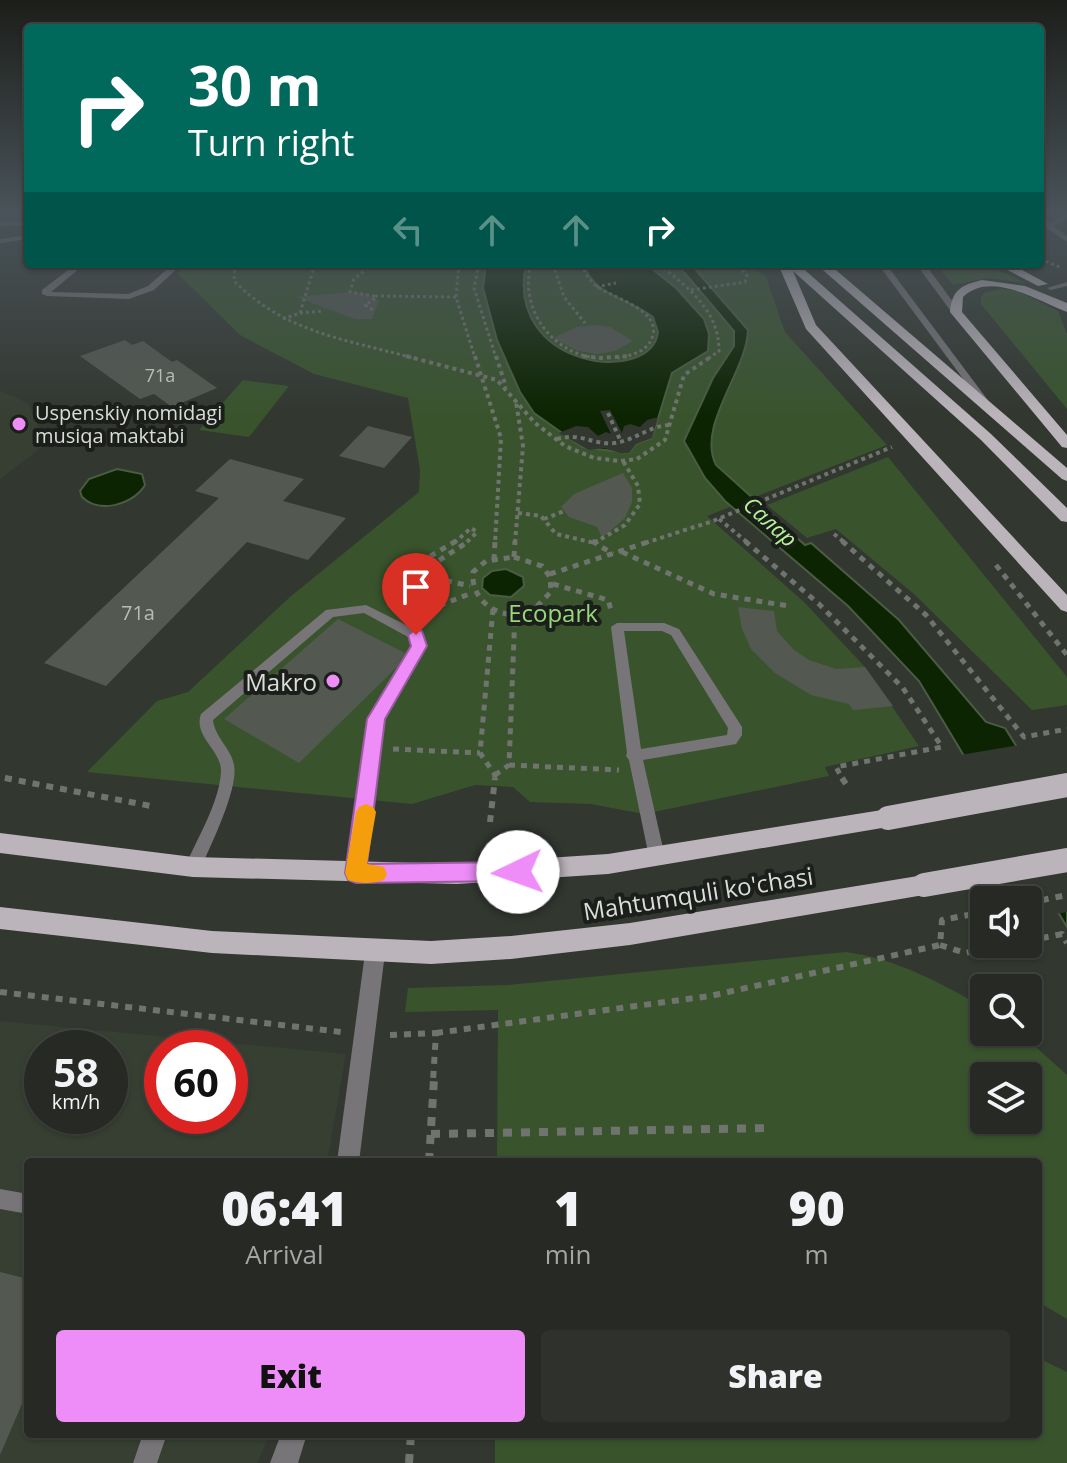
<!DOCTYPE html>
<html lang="en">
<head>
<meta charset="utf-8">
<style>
  body { margin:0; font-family:"Open Sans",sans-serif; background:#2e312c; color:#f1f3f6; height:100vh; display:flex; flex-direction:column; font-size:30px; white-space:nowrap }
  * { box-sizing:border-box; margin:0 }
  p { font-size:26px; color:#a4a6a6 }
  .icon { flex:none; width:44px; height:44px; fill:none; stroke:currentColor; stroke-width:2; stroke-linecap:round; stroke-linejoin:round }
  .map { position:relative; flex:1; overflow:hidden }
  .sheet { position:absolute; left:24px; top:1158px; width:1018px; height:280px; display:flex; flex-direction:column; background:#262924; border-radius:8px; box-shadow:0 2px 6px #0004,0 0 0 2px #424541 }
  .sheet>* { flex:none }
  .banner { position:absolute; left:24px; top:24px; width:1020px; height:244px; border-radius:8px; box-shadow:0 2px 6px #0004,0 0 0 2px #424541; background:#00695c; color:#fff; overflow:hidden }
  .controls { position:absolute; left:970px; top:886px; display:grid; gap:16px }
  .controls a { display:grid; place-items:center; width:72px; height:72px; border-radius:8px; background:#262924; box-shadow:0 2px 6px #0004,0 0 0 2px #424541; font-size:40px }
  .speed { position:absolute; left:24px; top:1030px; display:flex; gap:16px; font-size:40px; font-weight:700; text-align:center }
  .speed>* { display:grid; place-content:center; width:104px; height:104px; border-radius:50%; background:#262924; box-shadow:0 2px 6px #0004,0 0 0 2px #424541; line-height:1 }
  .speed small { font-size:20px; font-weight:400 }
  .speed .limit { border:12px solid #d22; background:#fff; color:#111 }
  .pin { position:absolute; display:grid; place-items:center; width:68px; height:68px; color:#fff; margin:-82px -34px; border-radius:50% 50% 50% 0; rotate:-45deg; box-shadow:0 0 8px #0007 }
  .pin .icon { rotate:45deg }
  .me { position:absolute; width:88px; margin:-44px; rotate:267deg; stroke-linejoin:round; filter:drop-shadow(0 0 6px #0008) }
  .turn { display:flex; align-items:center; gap:28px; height:168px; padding:0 32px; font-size:36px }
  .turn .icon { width:104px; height:104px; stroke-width:2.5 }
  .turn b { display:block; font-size:56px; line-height:68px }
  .lanes { display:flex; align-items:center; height:76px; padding:0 32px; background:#0003; justify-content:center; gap:40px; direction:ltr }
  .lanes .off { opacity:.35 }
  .eta { display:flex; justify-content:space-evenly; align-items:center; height:136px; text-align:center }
  .eta b { font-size:48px; font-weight:800; line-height:56px }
  .primary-button { display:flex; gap:16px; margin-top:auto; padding:16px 32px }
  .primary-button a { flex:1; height:92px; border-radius:8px; background:#ee8cf8; color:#111; font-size:32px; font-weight:800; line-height:92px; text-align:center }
  .primary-button a+a { background:#2e312c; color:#f1f3f6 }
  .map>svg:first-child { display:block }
  .built { fill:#363f32; fill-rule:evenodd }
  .green { fill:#39542d; fill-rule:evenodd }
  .water { fill:#0c2401; stroke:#4a5c42; stroke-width:2 }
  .pier { fill:#323730 }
  .building { fill:#535850 }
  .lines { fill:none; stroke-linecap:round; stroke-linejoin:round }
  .path-far4 { stroke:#70746e; stroke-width:3; stroke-dasharray:3 3; stroke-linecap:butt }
  .path-far3 { stroke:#70746e; stroke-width:4; stroke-dasharray:4 4; stroke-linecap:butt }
  .path-far2 { stroke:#70746e; stroke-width:5; stroke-dasharray:6 6; stroke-linecap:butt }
  .path-far1 { stroke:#70746e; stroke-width:6; stroke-dasharray:7 7; stroke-linecap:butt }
  .path { stroke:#70746e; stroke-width:8; stroke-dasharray:9 9; stroke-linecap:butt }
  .service { fill:#787579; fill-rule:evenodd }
  .minor { fill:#787579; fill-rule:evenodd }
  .tertiary { fill:#787579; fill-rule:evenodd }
  .primary { fill:#bbb4bb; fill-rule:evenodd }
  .path-bridge { stroke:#70746e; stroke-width:6; stroke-dasharray:7 7; stroke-linecap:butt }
  .primary-bridge { stroke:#bbb4bb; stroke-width:24 }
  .route { fill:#ee8cf8; stroke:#9b5ba1; stroke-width:2 }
  .slow { fill:#f59e0b }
  .poi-dot { fill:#ee8cf8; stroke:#1b1e1a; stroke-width:3 }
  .labels { text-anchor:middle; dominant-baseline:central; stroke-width:8; stroke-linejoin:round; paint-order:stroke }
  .far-number-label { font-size:18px; fill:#b8bcb7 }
  .far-poi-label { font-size:20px; fill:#daded9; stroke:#1b1e1a; text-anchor:start }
  .number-label { font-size:20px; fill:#b8bcb7 }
  .far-water-label { font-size:22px; font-style:italic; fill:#b4f696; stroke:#1b1e1a }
  .park-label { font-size:24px; fill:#97d87a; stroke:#1b1e1a }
  .poi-label { font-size:24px; fill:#daded9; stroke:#1b1e1a; text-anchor:end }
  .street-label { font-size:24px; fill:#daded9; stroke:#1b1e1a }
</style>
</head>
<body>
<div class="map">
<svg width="1067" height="1463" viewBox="0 0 1067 1463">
  <rect width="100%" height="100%" fill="#323730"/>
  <g class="built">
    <polygon points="0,391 28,403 46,444 0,479"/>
    <path d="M0 1021 346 1054 327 1162H28V1434H270L257 1463H0ZM42 1048H110V1116H42ZM162 1048H230V1116H162Z"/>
  </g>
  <g class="green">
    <polygon points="187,264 750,264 766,277 785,332 887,445 707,516 804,602 865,667 919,746 825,767 829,776 644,814 591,804 530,802 513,787 475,785 412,804 87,772 157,701 188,692 290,597 419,492 420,470 408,398 314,374 240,335 177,273"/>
    <polygon points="936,264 986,264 1025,283 987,278 953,285"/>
    <polygon points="1003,289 1018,291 1058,311 1067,334 1067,409 981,304 981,297 986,292"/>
    <polygon points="243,380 289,386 249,437 199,430"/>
    <polygon points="888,457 1067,677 1067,705 1032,710 915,595 836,529 807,538 767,505"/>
    <path d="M846 952C896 959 940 982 984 1008V1032H1019L1067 1075V1319L1038 1302V1162H497L498 1010 405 1012 408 988 507 985ZM984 1076H1028V1120H984Z"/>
    <polygon points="1038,1358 1067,1372 1067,1463 495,1463 495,1434 1038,1434"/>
  </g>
  <g class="water">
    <path d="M486 264H526C504 369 651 386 658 332L653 317C630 299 593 296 584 264H646L676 288 704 319 709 334 708 351 672 373 652 438 636 444 629 453 582 447 534 413 520 392 497 340 483 288Z"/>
    <path d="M671 264H686L695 269 748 330C747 371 696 426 716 465L805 545 811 543 899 620 986 722 1005 728 1067 827V927L919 681 848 606 725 501 705 478 684 441 713 378 734 346V331L684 272Z"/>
    <path d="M117 469 142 474 145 485C133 505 99 514 82 497L80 491 89 479Z"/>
    <polygon points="506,569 523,577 524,586 511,597 490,595 482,588 483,578 492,571"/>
  </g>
  <g class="pier">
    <polygon points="610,410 622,433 624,426 630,424 640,427 647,420 658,417 652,438 636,444 629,453 620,453 604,448 589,450 559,433 576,426 588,427 598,436 606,432 611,434 600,411"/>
    <polygon points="1020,745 1067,820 1067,912 1055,914 960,755"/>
  </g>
  <g class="building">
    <polygon points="350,292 367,294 379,301 372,319 355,319 296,297"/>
    <polygon points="594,325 610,327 633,341 615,351 597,354 578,351 553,338 577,327"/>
    <polygon points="125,340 132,345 143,341 172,362 177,360 217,388 172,407 154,394 140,399 80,356"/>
    <polygon points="368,426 412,437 384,468 339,456"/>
    <polygon points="230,459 304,479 283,501 346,518 308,560 247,542 106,686 44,663 219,498 195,491"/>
    <polygon points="623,473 632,488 632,502 625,518 602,538 597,527 569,517 561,507 574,494"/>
    <polygon points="738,607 774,611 777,631 794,650 809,660 836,669 865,667 893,706 853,710 849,704 811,695 775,673 751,649 742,629"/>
    <polygon points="338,619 405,653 397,667 299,763 224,719"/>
    <polygon points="0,1272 28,1279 28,1390 0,1455"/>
  </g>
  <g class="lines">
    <g class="path-far4">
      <polyline points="1040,259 1062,268"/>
      <path d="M235 264 234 281C286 333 345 339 413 358"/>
      <polyline points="373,264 354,279 350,292 374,296 376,298 365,305 375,311"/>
      <polyline points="394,264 459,265"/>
      <polyline points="459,264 456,297 475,358"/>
      <polyline points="479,264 474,288 496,358"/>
      <path d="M531 264C519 308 551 353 596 358"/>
      <polyline points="553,264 564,297 585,323"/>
      <path d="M581 264C585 272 588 279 595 285 611 298 659 308 653 335 649 351 633 355 618 358"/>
      <path d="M659 264C688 288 719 310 719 351L709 358"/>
      <polyline points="596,287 616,283"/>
      <polyline points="691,290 745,282 747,275 736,264"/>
      <polyline points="375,296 456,297"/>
      <polyline points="300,313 324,311"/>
      <polyline points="283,319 300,313 315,264"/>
    </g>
    <g class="path-far3">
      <polyline points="406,356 497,380 535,423 565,446 594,458 620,461 637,459 665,440 684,375 712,356"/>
      <polyline points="475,356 501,438 495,543"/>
      <polyline points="496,356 506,387"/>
      <polyline points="583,356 601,358 629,356"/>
      <polyline points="608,413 621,442"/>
      <path d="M557 439C581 432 592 445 614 443 634 441 649 426 669 425"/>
      <polyline points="518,513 541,516 556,534 595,543"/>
      <polyline points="544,519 564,511"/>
      <polyline points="719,519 748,543"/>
      <polyline points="834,534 845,543"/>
      <polyline points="454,543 471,528 477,532 466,543"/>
      <polyline points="515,543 523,446 516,402"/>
      <polyline points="594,543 625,525 640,504 638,486 623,461"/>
      <polyline points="645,543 713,521 892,447"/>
    </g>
    <g class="path-far2">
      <polyline points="456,541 419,563 417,574 470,586"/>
      <polyline points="592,541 613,554"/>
      <polyline points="745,541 819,604 903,688 942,747 836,767 843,780"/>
      <polyline points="842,541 926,615 1024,737 1067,729"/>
      <polyline points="594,543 598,541"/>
      <polyline points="622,552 714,594 789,606"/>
      <path d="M514 557 542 566 550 577 551 592C545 597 539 606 531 610 503 624 470 602 473 572L486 561Z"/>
      <polyline points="514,557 515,541"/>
      <polyline points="494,560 495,541"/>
      <polyline points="996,565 1067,655"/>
      <polyline points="550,574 651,541"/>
      <polyline points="423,576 424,570 469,541"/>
      <polyline points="553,584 608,600 612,613"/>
      <polyline points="493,609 480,753 495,775 494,780"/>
      <polyline points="417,614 472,593"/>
      <polyline points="393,749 480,753"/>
      <polyline points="509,765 619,770"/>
      <polyline points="495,775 509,765 515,612"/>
      <polyline points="5,778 14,780"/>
    </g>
    <g class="path-far1">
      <polyline points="5,778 151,806"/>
      <polyline points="842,778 846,784"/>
      <polyline points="490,822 495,778"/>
      <polyline points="1028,941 1062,934 1067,943"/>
      <polyline points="940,945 965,953 1012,944"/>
      <polyline points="0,992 341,1032"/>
      <polyline points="436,1033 710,996 940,945 942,920 984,912"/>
      <polyline points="390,1035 436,1033 433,1081"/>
    </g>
    <g class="path">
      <polyline points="431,1134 771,1128"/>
      <polyline points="429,1162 434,1079"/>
      <polyline points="409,1463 411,1434"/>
    </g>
    <g class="service">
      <polygon points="1067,213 1067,218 1054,226 1067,236 1067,242 1048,229 1040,228 1043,225 1040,223 1040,217 1050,223"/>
      <polygon points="28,221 28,225 0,226 0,222"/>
      <polygon points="28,235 28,239 0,243 0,239"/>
      <polygon points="76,264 85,264 51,292 128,294 148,286 173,264 182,264 154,290 129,299 47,296 42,294 42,290"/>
      <polygon points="878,264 886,264 990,403 990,407 984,407"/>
      <polygon points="1067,282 1067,286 1051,290 1047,288"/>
      <path d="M366 605 420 632 425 646 383 719 362 878 356 880 350 878 348 873 369 719 413 646 410 638 364 613 333 617 213 720C215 738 231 748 234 765 239 789 209 849 199 872L193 874 187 872 185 867C197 838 219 804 221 772 222 750 193 737 201 714L326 610Z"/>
      <path d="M617 623H664L679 629 742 727V735L736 744 643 760 665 857 663 862 657 864 651 862 649 857 629 760 626 756 627 753 611 627ZM624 631H662L671 635 728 728 727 735 641 749Z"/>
      <polygon points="0,1189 28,1194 28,1214 0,1209"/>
      <polygon points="143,1434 167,1434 157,1463 133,1463"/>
    </g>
    <g class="minor">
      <polygon points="375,944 382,946 385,953 359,1162 337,1162 365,953 368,946"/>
      <polygon points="281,1434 307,1434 298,1463 270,1463"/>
    </g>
    <polygon class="tertiary" points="916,264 925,264 959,310 959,314 953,314"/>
    <g class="primary">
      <polygon points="778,264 798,264 991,434 1067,508 1067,522 1061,521 981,440 793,271 816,325 1067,595 1067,612 1061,610 806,329"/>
      <polygon points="816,264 829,264 1067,468 1067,481 1062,479"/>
      <polygon points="996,264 1011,264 1048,284 1038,286"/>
      <path d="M982 280 1025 286 1067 303V312C1038 301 991 270 963 297L962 312 1067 435V448L1062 447 950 312C952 290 961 285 982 280Z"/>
      <polygon points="888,809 896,811 899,818 896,825 888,827 608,874 457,884 193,877 0,853 0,833 193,857 457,864 608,854"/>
      <polygon points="924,875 932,878 935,885 932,892 924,895 630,945 511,959 431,964 212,953 0,929 0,907 212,931 431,941 511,936 630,923"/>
    </g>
    <polyline class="path-bridge" points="1028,903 1067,895"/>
    <g class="primary-bridge">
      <polyline points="888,818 1067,785"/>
      <polyline points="924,885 1067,860"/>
    </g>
  </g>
  <linearGradient id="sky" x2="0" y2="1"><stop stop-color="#1c1e1a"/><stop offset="0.51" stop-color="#495359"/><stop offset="1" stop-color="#495359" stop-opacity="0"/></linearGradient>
  <rect width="1067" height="415" fill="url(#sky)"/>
  <polygon class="route" points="416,629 422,631 427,646 385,719 367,864 518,862 525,865 529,872 525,878 518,881 356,883 348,880 345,873 367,719 411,646 408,635"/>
  <path class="slow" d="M366 804 373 807 376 812 367 864 384 867 387 874 384 880C373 884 359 884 348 880L345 873 356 812 359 807Z"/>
  <g class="poi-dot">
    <circle cx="19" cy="424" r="8"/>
    <circle cx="333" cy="681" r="8"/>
  </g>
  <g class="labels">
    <g class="far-number-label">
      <text x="160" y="375">71а</text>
    </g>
    <g class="far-poi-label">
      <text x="35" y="412">Uspenskiy nomidagi<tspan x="35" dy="23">musiqa maktabi</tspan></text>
    </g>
    <g class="number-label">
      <text x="138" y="612">71а</text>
    </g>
    <g class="far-water-label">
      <text transform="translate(771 521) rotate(42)">Салар</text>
    </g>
    <g class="park-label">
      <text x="553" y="612">Ecopark</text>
    </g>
    <g class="poi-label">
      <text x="317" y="681">Makro</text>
    </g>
    <g class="street-label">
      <text transform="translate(698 893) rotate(-9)">Mahtumquli ko'chasi</text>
    </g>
  </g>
</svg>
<div class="controls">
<a><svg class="icon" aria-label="sound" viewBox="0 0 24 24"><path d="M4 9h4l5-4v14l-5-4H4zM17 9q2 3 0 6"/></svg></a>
<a><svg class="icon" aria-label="search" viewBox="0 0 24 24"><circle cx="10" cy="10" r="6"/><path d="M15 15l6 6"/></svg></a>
<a><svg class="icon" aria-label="layers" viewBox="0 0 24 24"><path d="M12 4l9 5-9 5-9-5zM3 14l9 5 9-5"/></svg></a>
</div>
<div class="speed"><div>58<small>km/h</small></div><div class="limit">60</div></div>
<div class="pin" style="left:416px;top:635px;background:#d93025"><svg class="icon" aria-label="arrive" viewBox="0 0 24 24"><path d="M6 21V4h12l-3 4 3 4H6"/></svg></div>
<svg class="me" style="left:518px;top:872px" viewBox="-20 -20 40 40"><circle r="19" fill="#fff"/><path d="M0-13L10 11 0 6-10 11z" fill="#ee8cf8"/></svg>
<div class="banner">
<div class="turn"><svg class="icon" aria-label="right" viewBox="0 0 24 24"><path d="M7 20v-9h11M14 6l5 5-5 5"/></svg><div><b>30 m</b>Turn right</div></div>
<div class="lanes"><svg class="icon off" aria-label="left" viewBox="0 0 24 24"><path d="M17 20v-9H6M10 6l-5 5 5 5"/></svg><svg class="icon off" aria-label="ahead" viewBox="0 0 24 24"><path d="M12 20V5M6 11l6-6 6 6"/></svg><svg class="icon off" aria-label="ahead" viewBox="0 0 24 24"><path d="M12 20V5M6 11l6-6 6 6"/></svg><svg class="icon" aria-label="right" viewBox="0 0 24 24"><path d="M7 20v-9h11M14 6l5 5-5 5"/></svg></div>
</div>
<section class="sheet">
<div class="eta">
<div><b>06:41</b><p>Arrival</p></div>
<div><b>1</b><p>min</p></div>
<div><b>90</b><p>m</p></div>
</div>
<div class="primary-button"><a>Exit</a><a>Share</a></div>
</section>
</div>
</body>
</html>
